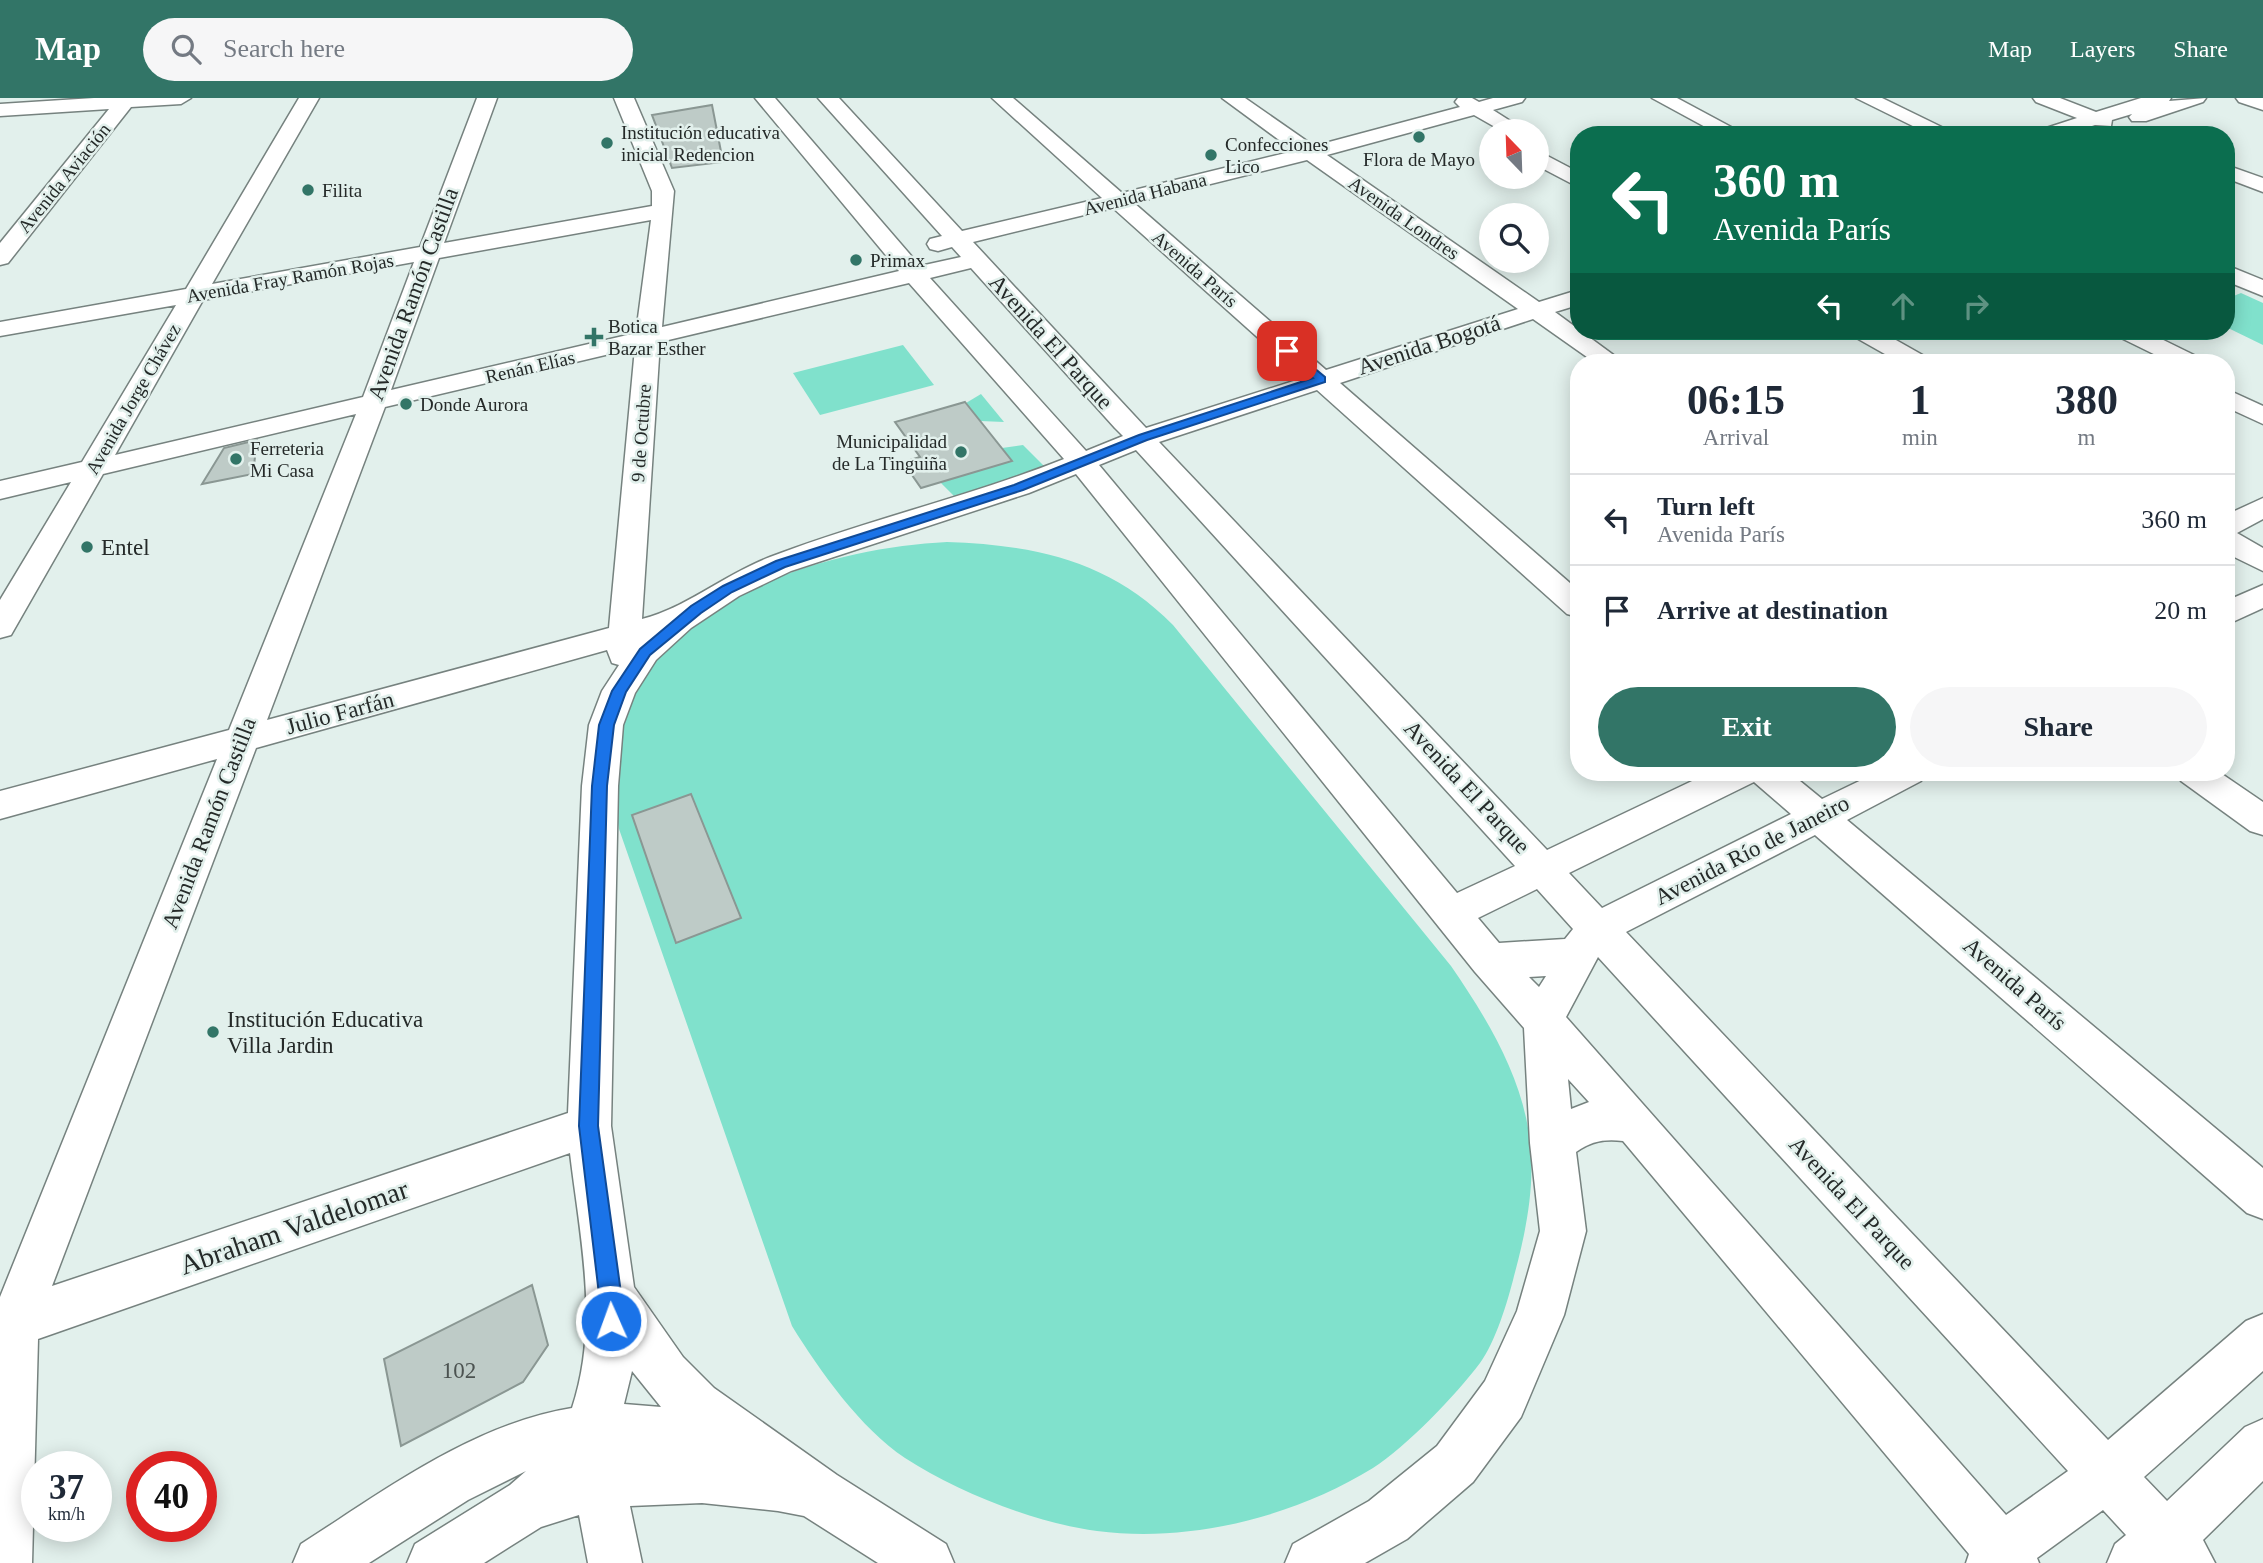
<!DOCTYPE html>
<html lang="en">
<head>
<meta charset="utf-8">
<style>
  body { margin:0; font-family:Georgia,serif; background:#f6f6f7; color:#1f2937; height:100vh; display:flex; flex-direction:column; font-size:26px; white-space:nowrap }
  * { box-sizing:border-box; margin:0 }
  p { font-size:23px; color:#747a83 }
  .icon { flex:none; width:38px; height:38px; fill:none; stroke:currentColor; stroke-width:2; stroke-linecap:round; stroke-linejoin:round }
  .map { position:relative; flex:1; overflow:hidden }
  .sheet { position:absolute; left:1570px; top:256px; width:665px; height:427px; display:flex; flex-direction:column; background:#fff; border-radius:28px; box-shadow:0 4px 18px #0003 }
  .sheet>* { flex:none }
  .banner { position:absolute; left:1570px; top:28px; width:665px; height:214px; border-radius:28px; box-shadow:0 4px 18px #0003; background:#0b6e4f; color:#fff; overflow:hidden }
  .needle { width:46px; rotate:337deg }
  .fabs { position:absolute; left:1479px; top:21px; display:grid; gap:14px }
  .fabs a { display:grid; place-items:center; width:70px; height:70px; border-radius:50%; background:#fff; box-shadow:0 4px 18px #0003; font-size:35px }
  .speed { position:absolute; left:21px; top:1353px; display:flex; gap:14px; font-size:35px; font-weight:700; text-align:center }
  .speed>* { display:grid; place-content:center; width:91px; height:91px; border-radius:50%; background:#fff; box-shadow:0 4px 18px #0003; line-height:1 }
  .speed small { font-size:18px; font-weight:400 }
  .speed .limit { border:10px solid #d22; background:#fff; color:#111 }
  .pin { position:absolute; display:grid; place-items:center; width:60px; height:60px; color:#fff; margin:-30px; border-radius:14px; box-shadow:0 4px 10px #0006 }
  .me { position:absolute; width:77px; margin:-38px; rotate:358deg; stroke-linejoin:round; filter:drop-shadow(0 0 5px #0008) }
  .turn { display:flex; align-items:center; gap:24px; height:147px; padding:0 28px; font-size:32px }
  .turn .icon { width:91px; height:91px; stroke-width:2.5 }
  .turn b { display:block; font-size:49px; line-height:60px }
  .lanes { display:flex; align-items:center; height:66px; padding:0 28px; background:#0003; justify-content:center; gap:35px; direction:ltr }
  .lanes .off { opacity:.35 }
  .eta { display:flex; justify-content:space-evenly; align-items:center; height:119px; text-align:center }
  .eta b { font-size:42px; font-weight:700; line-height:49px }
  .action { display:flex; gap:14px; margin-top:auto; padding:14px 28px }
  .action a { flex:1; height:80px; border-radius:42px; background:#327567; color:#fff; font-size:28px; font-weight:700; line-height:80px; text-align:center }
  .action a+a { background:#f6f6f7; color:#1f2937 }
  ul { padding:0; list-style:none }
  li { display:flex; align-items:center; gap:21px; height:91px; padding:0 28px; border-top:2px solid #e0e1e3 }
  li div { flex:1 }
  li b { display:block; font-size:26px }
  li em { font-style:normal }
  header { display:flex; align-items:center; gap:42px; box-sizing:border-box; height:98px; padding:0 35px; background:#327567; color:#fff }
  header strong { font-size:33px }
  nav { display:flex; gap:38px; margin-inline-start:auto; font-size:24px }
  .search { width:490px; height:63px; background:#f6f6f7; display:flex; align-items:center; gap:18px; box-sizing:border-box; padding:0 24px; border-radius:38px; color:#747a83; font-size:26px }
  .map>svg:first-child { display:block }
  .green { fill:#80e1cc }
  .building { fill:#becbc7; stroke:#8a9793; stroke-width:2 }
  .lines { fill:none; stroke-linecap:round; stroke-linejoin:round }
  .minor-casing { stroke:#76827f; stroke-width:3 }
  .minor { fill:#fff; fill-rule:evenodd }
  .route { fill:#1a73e8; stroke:#114b97; stroke-width:2 }
  .poi-dot { fill:#327567; stroke:#e2f0ec; stroke-width:2.5 }
  .labels { text-anchor:middle; dominant-baseline:central; stroke-width:5; stroke-linejoin:round; paint-order:stroke }
  .far-poi-label { font-size:19px; fill:#252a29; stroke:#e2f0ec; text-anchor:start }
  .far-street-label { font-size:19px; fill:#252a29; stroke:#e2f0ec }
  .street-label { font-size:23px; fill:#252a29; stroke:#e2f0ec }
  .poi-label { font-size:23px; fill:#252a29; stroke:#e2f0ec; text-anchor:start }
  .near-number-label { font-size:23px; fill:#4b5250 }
  .near-street-label { font-size:28px; fill:#252a29; stroke:#e2f0ec }
</style>
</head>
<body>
<header>
<strong>Map</strong>
<div class="search"><svg class="icon" aria-label="search" viewBox="0 0 24 24"><circle cx="10" cy="10" r="6"/><path d="M15 15l6 6"/></svg>Search here</div>
<nav><a>Map</a><a>Layers</a><a>Share</a></nav>
</header>
<div class="map">
<svg width="2263" height="1465" viewBox="0 0 2263 1465">
  <rect width="100%" height="100%" fill="#e2f0ec"/>
  <g class="green">
    <polygon points="2241,195 2263,205 2263,247 2226,229 2226,201"/>
    <polygon points="903,247 934,287 820,317 793,275"/>
    <polygon points="981,296 1004,324 980,323 966,305"/>
    <polygon points="1023,347 1048,372 954,398 940,384 1011,362 1002,350"/>
    <path d="M947 444C1035 447 1110 463 1173 527L1451 868C1484 916 1518 971 1528 1030 1537 1080 1527 1130 1514 1178 1508 1203 1495 1245 1480 1265 1456 1297 1406 1349 1373 1370 1293 1419 1191 1445 1097 1433 1036 1425 957 1394 905 1360 861 1331 819 1272 792 1228L619 731C613 698 611 658 621 625 663 498 829 450 947 444Z"/>
  </g>
  <g class="building">
    <polygon points="712,7 723,64 672,70 652,17"/>
    <polygon points="965,304 1012,363 921,390 903,364 920,359 895,324"/>
    <polygon points="257,342 253,376 202,386 224,350"/>
    <polygon points="691,696 741,820 676,845 632,717"/>
    <polygon points="532,1187 548,1247 523,1284 401,1348 384,1261"/>
  </g>
  <g class="lines">
    <defs>
      <g id="minor">
        <polygon points="94,0 191,0 181,6 131,9 8,165 0,167 0,145 109,11 0,18 0,6"/>
        <path d="M299 0H319L212 186 420 149 477 0H497L444 145 652 108V93L614 0H634L674 93 662 229 899 173 755 0H775L920 168 961 159 952 149 938 153 930 151 927 146 930 141 942 138 818 0H839L962 133 1102 100 992 0H1013L1122 95 1294 53 1222 0H1245L1314 48 1460 9 1455 4 1458 0H1472L1479 4 1493 0H1525L1522 4 1493 12 1526 33H1502L1474 17 1327 57 1539 204 1578 192V207L1555 214 1623 264H1594L1533 221 1340 285 1578 492V519L1567 516 1317 292 1159 344 1547 752 1711 674H1789L1822 701 1878 674H1927L1921 683 1847 722 2263 1070V1121L2247 1115 1815 737 1626 834 2108 1342 2246 1223 2263 1216V1273L2144 1379 2167 1403 2245 1329 2263 1321V1383L2203 1442 2215 1465H2107L2115 1446 2126 1437 2103 1412 2037 1460 2039 1465H1966L1969 1456 1623 1043C1604 1041 1592 1043 1576 1054L1586 1133 1564 1217 1521 1319 1473 1384 1407 1441 1365 1465H1285L1293 1446 1369 1403 1437 1348 1485 1283 1517 1213 1540 1133 1530 1045 1524 930 1475 874 1076 376 1029 395 791 473 739 498 691 530 656 562 635 595 623 627 618 688 611 1028 634 1189 683 1259 714 1290 837 1377 946 1446 954 1465H878L804 1418 778 1413 702 1405 630 1408 642 1465H588L579 1417 541 1429 484 1465H407L415 1446 510 1387 526 1373 468 1402 369 1465H293L301 1446C384 1393 473 1326 572 1310 600 1226 580 1140 570 1055L38 1241 32 1465H0V1199L217 661 0 721V693L229 632 356 316 103 376 11 537 0 540V502L71 384 0 401V383L82 364 176 207 0 238V224L186 191ZM1307 62 1518 211 1326 272 1134 105ZM1113 110 1303 280 1146 330 973 144ZM651 122 636 235 391 292 439 160ZM414 164 363 299 115 357 203 202ZM971 170 1115 330 1123 338 1086 353 930 180ZM909 185 1064 361C968 399 867 422 770 459 725 476 688 509 642 521L660 244ZM635 250 609 530 267 622 385 309ZM1136 352 1515 768 1457 795 1099 367ZM607 552 612 565 619 567 602 593 589 627 582 688 568 1015 52 1188 256 650ZM1754 684 1791 716 1602 810 1569 775ZM1537 791 1573 831 1565 841 1499 845 1478 820ZM1598 859 2068 1373 2006 1417 1566 919ZM1546 878 1539 889 1529 879ZM1568 981 1589 1004 1571 1011ZM632 1273 661 1309 624 1306Z"/>
        <polygon points="1652,0 1677,0 1746,37 1720,37"/>
        <polygon points="1856,0 1882,0 1958,37 1931,37"/>
        <polygon points="2033,0 2060,0 2096,14 2141,0 2171,0 2169,3 2206,0 2203,4 2146,23 2132,23 2129,19 2132,16 2112,22 2111,28 2095,27 2065,37 2034,37 2037,33 2077,20 2036,4"/>
        <polygon points="2236,0 2263,0 2263,12 2239,4"/>
        <polygon points="1536,52 1578,74 1578,89 1536,67"/>
        <polygon points="2226,67 2263,80 2263,94 2226,80"/>
        <polygon points="2226,167 2263,182 2263,198 2226,183"/>
        <polygon points="1850,233 1880,233 1926,259 1930,264 1899,264 1853,238"/>
        <polygon points="2114,233 2145,233 2198,259 2202,264 2170,264 2117,238"/>
        <polygon points="2226,291 2263,308 2263,326 2226,309"/>
        <polygon points="2263,400 2263,421 2237,435 2263,450 2263,473 2226,455 2226,417"/>
        <polygon points="2263,487 2263,510 2226,527 2226,503"/>
        <polygon points="2175,674 2219,674 2263,704 2263,737 2250,733 2181,683"/>
      </g>
    </defs>
    <use href="#minor" class="minor-casing"/>
    <use href="#minor" class="minor"/>
  </g>
  <polygon class="route" points="1284,251 1291,251 1325,279 1325,284 1147,342 1023,392 785,469 732,494 701,515 650,557 626,594 614,627 607,688 598,1028 621,1195 621,1223 618,1230 611,1233 603,1230 579,1028 592,688 599,627 612,593 640,551 691,508 723,488 776,463 1014,387 1139,337 1313,280 1284,255"/>
  <g class="poi-dot">
    <circle cx="1419" cy="39" r="7"/>
    <circle cx="607" cy="45" r="7"/>
    <circle cx="1211" cy="57" r="7"/>
    <circle cx="308" cy="92" r="7"/>
    <circle cx="856" cy="162" r="7"/>
    <path d="M590.5 228.5h7v7h7v7h-7v7h-7v-7h-7v-7h7z"/>
    <circle cx="406" cy="306" r="7"/>
    <circle cx="961" cy="354" r="7"/>
    <circle cx="236" cy="361" r="7"/>
    <circle cx="87" cy="449" r="7"/>
    <circle cx="213" cy="934" r="7"/>
  </g>
  <g class="labels">
    <g class="far-poi-label">
      <text x="621" y="34">Institución educativa<tspan x="621" dy="22">inicial Redencion</tspan></text>
      <text x="1225" y="46">Confecciones<tspan x="1225" dy="22">Lico</tspan></text>
      <text x="1419" y="61" text-anchor="middle">Flora de Mayo</text>
      <text x="322" y="92">Filita</text>
      <text x="870" y="162">Primax</text>
      <text x="608" y="228">Botica<tspan x="608" dy="22">Bazar Esther</tspan></text>
      <text x="420" y="306">Donde Aurora</text>
      <text x="947" y="343" text-anchor="end">Municipalidad<tspan x="947" dy="22">de La Tinguiña</tspan></text>
      <text x="250" y="350">Ferreteria<tspan x="250" dy="22">Mi Casa</tspan></text>
    </g>
    <g class="far-street-label">
      <text transform="translate(64 80) rotate(-51)">Avenida Aviación</text>
      <text transform="translate(1145 96) rotate(-14)">Avenida Habana</text>
      <text transform="translate(1404 120) rotate(35)">Avenida Londres</text>
      <text transform="translate(1195 171) rotate(41)">Avenida París</text>
      <text transform="translate(290 180) rotate(-10)">Avenida Fray Ramón Rojas</text>
      <text transform="translate(530 269) rotate(-13)">Renán Elías</text>
      <text transform="translate(133 301) rotate(-60)">Avenida Jorge Chávez</text>
      <text transform="translate(641 335) rotate(-86)">9 de Octubre</text>
    </g>
    <g class="street-label">
      <text transform="translate(413 196) rotate(-70)">Avenida Ramón Castilla</text>
      <text transform="translate(1051 244) rotate(48)">Avenida El Parque</text>
      <text transform="translate(1429 247) rotate(-18)">Avenida Bogotá</text>
      <text transform="translate(340 615) rotate(-15)">Julio Farfán</text>
      <text transform="translate(1467 689) rotate(47)">Avenida El Parque</text>
      <text transform="translate(209 725) rotate(-69)">Avenida Ramón Castilla</text>
      <text transform="translate(1752 752) rotate(-27)">Avenida Río de Janeiro</text>
      <text transform="translate(2015 886) rotate(41)">Avenida París</text>
      <text transform="translate(1852 1105) rotate(47)">Avenida El Parque</text>
    </g>
    <g class="poi-label">
      <text x="101" y="449">Entel</text>
      <text x="227" y="921">Institución Educativa<tspan x="227" dy="26">Villa Jardin</tspan></text>
    </g>
    <g class="near-number-label">
      <text x="459" y="1272">102</text>
    </g>
    <g class="near-street-label">
      <text transform="translate(294 1129) rotate(-19)">Abraham Valdelomar</text>
    </g>
  </g>
</svg>
<div class="fabs">
<a><svg class="needle" viewBox="-14 -14 28 28"><path d="M0-13l5 13h-10z" fill="#e53935"/><path d="M0 13l5-13h-10z" fill="#747a83"/></svg></a>
<a><svg class="icon" aria-label="search" viewBox="0 0 24 24"><circle cx="10" cy="10" r="6"/><path d="M15 15l6 6"/></svg></a>
</div>
<div class="speed"><div>37<small>km/h</small></div><div class="limit">40</div></div>
<div class="pin" style="left:1287px;top:253px;background:#d93025"><svg class="icon" aria-label="arrive" viewBox="0 0 24 24"><path d="M6 21V4h12l-3 4 3 4H6"/></svg></div>
<svg class="me" style="left:611px;top:1223px" viewBox="-20 -20 40 40"><circle r="17" fill="#1a73e8" stroke="#fff" stroke-width="3"/><path d="M0-11L8 9 0 5-8 9z" fill="#fff"/></svg>
<div class="banner">
<div class="turn"><svg class="icon" aria-label="left" viewBox="0 0 24 24"><path d="M17 20v-9H6M10 6l-5 5 5 5"/></svg><div><b>360 m</b>Avenida París</div></div>
<div class="lanes"><svg class="icon" aria-label="left" viewBox="0 0 24 24"><path d="M17 20v-9H6M10 6l-5 5 5 5"/></svg><svg class="icon off" aria-label="ahead" viewBox="0 0 24 24"><path d="M12 20V5M6 11l6-6 6 6"/></svg><svg class="icon off" aria-label="right" viewBox="0 0 24 24"><path d="M7 20v-9h11M14 6l5 5-5 5"/></svg></div>
</div>
<section class="sheet">
<div class="eta">
<div><b>06:15</b><p>Arrival</p></div>
<div><b>1</b><p>min</p></div>
<div><b>380</b><p>m</p></div>
</div>
<ul>
<li><svg class="icon" aria-label="left" viewBox="0 0 24 24"><path d="M17 20v-9H6M10 6l-5 5 5 5"/></svg><div><b>Turn left</b><p>Avenida París</p></div><em>360 m</em></li>
<li><svg class="icon" aria-label="arrive" viewBox="0 0 24 24"><path d="M6 21V4h12l-3 4 3 4H6"/></svg><div><b>Arrive at destination</b></div><em>20 m</em></li>
</ul>
<div class="action"><a>Exit</a><a>Share</a></div>
</section>
</div>
</body>
</html>
